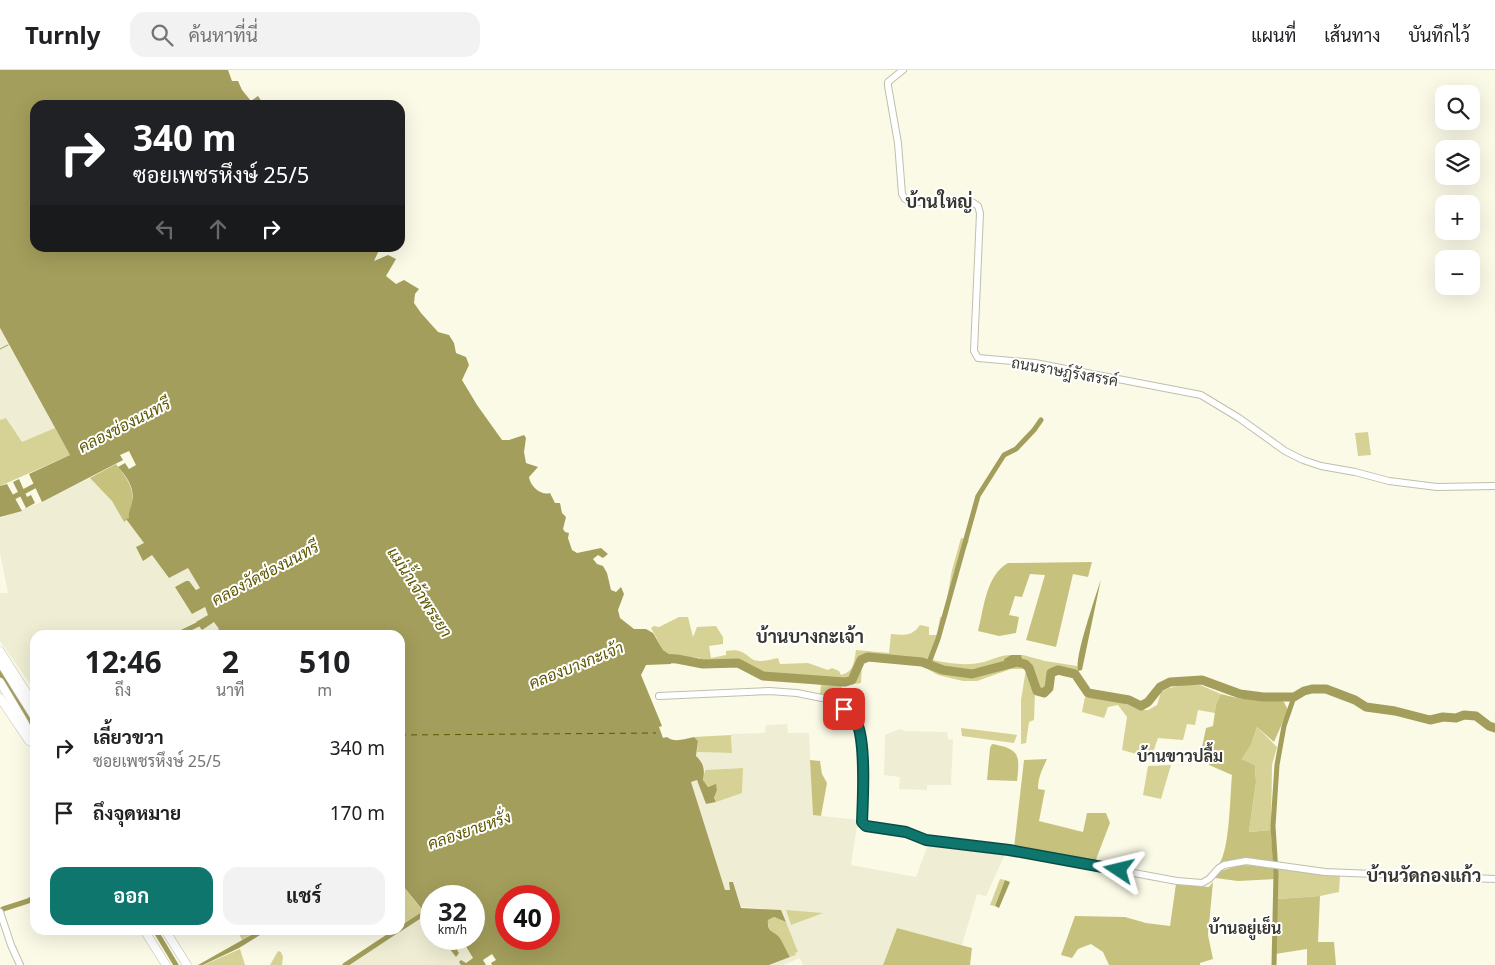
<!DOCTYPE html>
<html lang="th">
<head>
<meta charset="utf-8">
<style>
  body { margin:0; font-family:"Noto Sans",Sarabun,sans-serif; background:#f2f2f2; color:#202124; height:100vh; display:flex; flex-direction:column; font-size:19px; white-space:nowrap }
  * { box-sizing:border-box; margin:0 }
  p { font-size:16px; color:#757577 }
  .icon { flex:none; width:28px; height:28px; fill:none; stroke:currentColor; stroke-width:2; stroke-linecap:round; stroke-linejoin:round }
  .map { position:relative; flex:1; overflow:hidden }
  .sheet { position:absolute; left:30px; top:560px; width:375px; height:305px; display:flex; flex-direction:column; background:#fff; border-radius:15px; box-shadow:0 5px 20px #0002 }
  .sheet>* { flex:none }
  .guide { position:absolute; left:30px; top:30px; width:375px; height:152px; border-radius:15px; box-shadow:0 5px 20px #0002; background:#202124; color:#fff; overflow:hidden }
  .tools { position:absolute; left:1435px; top:15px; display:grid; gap:10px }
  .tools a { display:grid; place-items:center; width:45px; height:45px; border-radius:10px; background:#fff; box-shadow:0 5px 20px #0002; font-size:25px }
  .speed { position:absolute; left:420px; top:815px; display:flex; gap:10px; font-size:25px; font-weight:700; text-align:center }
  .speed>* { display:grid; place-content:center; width:65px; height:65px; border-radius:50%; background:#fff; box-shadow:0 5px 20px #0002; line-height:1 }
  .speed small { font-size:12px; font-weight:400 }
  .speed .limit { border:8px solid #d22; background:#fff; color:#111 }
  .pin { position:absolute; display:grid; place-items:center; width:42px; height:42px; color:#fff; margin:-21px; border-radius:10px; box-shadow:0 2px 8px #0006 }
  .me { position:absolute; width:55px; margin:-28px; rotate:280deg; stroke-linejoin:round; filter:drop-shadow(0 0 4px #0008) }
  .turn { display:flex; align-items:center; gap:18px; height:105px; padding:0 20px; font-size:22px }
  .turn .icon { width:65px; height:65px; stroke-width:2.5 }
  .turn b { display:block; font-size:35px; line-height:42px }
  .lanes { display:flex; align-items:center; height:48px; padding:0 20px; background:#0003; justify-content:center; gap:25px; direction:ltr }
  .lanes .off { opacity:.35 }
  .eta { display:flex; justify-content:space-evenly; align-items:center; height:85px; text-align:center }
  .eta b { font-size:30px; font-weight:700; line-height:35px }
  .action { display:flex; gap:10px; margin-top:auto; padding:10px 20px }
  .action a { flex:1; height:58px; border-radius:15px; background:#0f766e; color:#fff; font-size:20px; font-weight:700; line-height:58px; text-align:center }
  .action a+a { background:#f2f2f2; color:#202124 }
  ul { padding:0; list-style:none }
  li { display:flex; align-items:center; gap:15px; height:65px; padding:0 20px }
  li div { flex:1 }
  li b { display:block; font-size:19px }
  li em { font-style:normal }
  header { display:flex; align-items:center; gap:30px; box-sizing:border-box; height:70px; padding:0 25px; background:#fff; border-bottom:1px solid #e0e0e0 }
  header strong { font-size:24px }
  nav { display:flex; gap:28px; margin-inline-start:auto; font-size:18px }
  .search { width:350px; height:45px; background:#f2f2f2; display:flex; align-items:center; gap:12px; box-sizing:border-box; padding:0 18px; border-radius:15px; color:#757577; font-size:19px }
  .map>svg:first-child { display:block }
  .built { fill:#efeed4 }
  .green { fill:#d6d295 }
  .forest { fill:#c6c27e }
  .water { fill:#a39e5b; fill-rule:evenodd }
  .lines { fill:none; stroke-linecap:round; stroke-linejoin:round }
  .stream { stroke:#a39e5b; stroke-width:1 }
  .canal { stroke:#a39e5b; stroke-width:5 }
  .river { stroke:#a39e5b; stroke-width:9 }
  .ferry { stroke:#5e5803; stroke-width:1; stroke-dasharray:6 5; stroke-linecap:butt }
  .minor-casing { stroke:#c0bfad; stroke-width:8 }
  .major-casing { stroke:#c0bfad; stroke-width:9 }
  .minor { stroke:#fff; stroke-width:6 }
  .major { stroke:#fff; stroke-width:8 }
  .route-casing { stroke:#0a4d48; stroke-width:12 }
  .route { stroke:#0f766e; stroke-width:9 }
  .labels { text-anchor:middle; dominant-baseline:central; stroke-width:4; stroke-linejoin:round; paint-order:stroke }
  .street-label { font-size:15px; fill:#373730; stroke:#fff }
  .water-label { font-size:16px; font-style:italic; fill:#5e5803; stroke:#fff }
  .neighbourhood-label { font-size:16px; font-weight:bold; fill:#373730; stroke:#fff }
  .quarter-label { font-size:18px; font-weight:bold; fill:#373730; stroke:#fff }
</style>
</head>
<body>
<header>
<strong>Turnly</strong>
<div class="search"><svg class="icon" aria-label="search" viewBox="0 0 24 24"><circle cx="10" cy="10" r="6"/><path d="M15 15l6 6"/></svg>ค้นหาที่นี่</div>
<nav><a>แผนที่</a><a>เส้นทาง</a><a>บันทึกไว้</a></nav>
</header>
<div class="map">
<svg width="1495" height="895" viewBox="0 0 1495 895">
  <rect width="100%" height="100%" fill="#fbfae7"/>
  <g class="built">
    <polygon points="0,259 70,385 0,416"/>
    <polygon points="90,408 112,431 124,451 126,449 144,473 143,490 152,485 188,498 200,518 197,520 194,516 192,544 204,537 209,545 170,565 35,565 35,621 0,571 0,523 8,523 0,483 0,448 42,432"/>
    <polygon points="214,552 219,559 211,565 181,565 200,557 202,560"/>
    <polygon points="787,654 788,663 809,663 813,745 858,750 851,795 916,807 929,772 1006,782 986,826 977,824 962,875 897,858 883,895 803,895 800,888 783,895 769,895 796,885 795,883 798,882 781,840 741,837 733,812 730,820 725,820 691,712 697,710 706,734 716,732 742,698 705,700 701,690 696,686 697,682 732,683 731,664 765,663 766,655"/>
    <polygon points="900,659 906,661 947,662 948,669 953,670 951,715 927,715 927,720 899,719 900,707 884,705 885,665"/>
    <polygon points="427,840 431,840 431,869 442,869 456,887 457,880 464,875 473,888 461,895 348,895 424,846"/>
  </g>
  <g class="green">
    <polygon points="6,348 22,372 55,358 70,385 0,416 0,350"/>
    <polygon points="1368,362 1371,385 1358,386 1355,363"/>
    <path d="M961 468 969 470 955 505 948 543 933 590C951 594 966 596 984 592 994 589 1000 585 1011 585L1004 589 1006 596 1013 594H1024L1021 585H1023L1045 591 1077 596 1078 601 1054 599 1049 601 1047 615 1044 619 1039 618 1035 623 1034 650 1029 652 1026 673 1021 674V630L1026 599H1011L977 611H963L938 605 922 596 868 588 862 591 861 613 842 616 843 637 820 625 821 615 792 610 763 608 737 596 722 598 700 597V588L672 586 663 580 651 558 654 556 659 557 679 547H688L693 567 697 557 716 556 723 567V574L709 576 711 588 726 585V581C749 577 746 592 761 591 766 591 773 589 778 588L780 594 808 593 828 600 832 598 839 601 841 605C854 602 854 592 856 580L889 583 891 564C905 565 911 567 920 555L929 557V565H937L940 547 944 546 952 500Z"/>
    <polygon points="1188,614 1200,615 1221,624 1216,634 1215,643 1198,640 1195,655 1187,654 1183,670 1158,668 1151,688 1122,680 1127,647 1118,635 1108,637 1104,648 1082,642 1085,627 1116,631 1129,635 1140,640 1148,640 1157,635 1161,622 1169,618"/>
    <polygon points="1257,657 1277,677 1272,695 1271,760 1249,762 1256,712 1255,695 1242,689 1251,675"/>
    <polygon points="961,658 1011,664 1017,665 1014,673 962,666"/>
    <polygon points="731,665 732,683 697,682 698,671 694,667"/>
    <polygon points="1171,695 1161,729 1143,725 1148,696"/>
    <polygon points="743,698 742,723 716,732 714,728 717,720 716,715 708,717 703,710 705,700"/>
    <polygon points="1278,799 1340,806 1339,822 1320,826 1277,829"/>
    <polygon points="1000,809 1005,810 995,836 990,835"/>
    <polygon points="400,812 423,841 400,856"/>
    <polygon points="786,840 823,843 791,855"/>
    <path d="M774 847 786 852 798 882 795 883 796 885 790 887C786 881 783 875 780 869 774 862 767 861 768 850Z"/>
    <polygon points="237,860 259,860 242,870"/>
    <polygon points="240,879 245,895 204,895"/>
    <polygon points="278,881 281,882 283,887 282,895 270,895"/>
  </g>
  <g class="forest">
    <path d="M116 394C125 406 134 416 132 431 132 437 129 442 129 448L124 452 112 431 90 408Z"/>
    <path d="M1092 492 1088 507 1073 504 1056 577 1026 570 1045 505 1030 504 1022 527 1015 526 1009 545 1019 547 1016 563 999 566 978 561C984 538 986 505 1008 493Z"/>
    <path d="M1221 624 1241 629H1279L1284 632 1288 640 1274 672 1257 657 1251 675 1242 689 1255 695 1256 712 1249 762 1271 760 1273 792C1256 789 1237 789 1219 794 1230 779 1230 724 1232 705L1209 695 1210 683 1201 682 1206 658 1213 656 1216 634Z"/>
    <path d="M992 674C1020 679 1020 685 1017 711L987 710 990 678Z"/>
    <path d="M1047 689C1042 700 1038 707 1038 719L1045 720 1039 751 1083 762 1087 743H1106L1110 753 1095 792 1014 778 1024 690Z"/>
    <polygon points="810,690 820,691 822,704 827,713 821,746 813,745"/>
    <polygon points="1240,795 1271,796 1274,799 1276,809 1238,811 1215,808 1221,801"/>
    <polygon points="1213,812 1208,865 1213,889 1200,893 1200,895 1109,895 1103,882 1091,874 1078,879 1072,888 1061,885 1075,846 1125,847 1146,853 1170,856 1176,814 1209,817"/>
    <polygon points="1320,826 1318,872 1334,872 1336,895 1307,895 1307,879 1275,884 1277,829"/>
    <polygon points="897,858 972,878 970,895 883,895"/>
  </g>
  <g class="water">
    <path d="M0 0H228L232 11H238L242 20 251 31 258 26 264 35H35V178H366L369 181 373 178H380L374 191 388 185 396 189 386 206 396 214 404 210 419 219 415 224 414 233 421 243 438 262 449 265 454 273 456 283 466 287 469 295 462 310 477 335 502 370H509L524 365 526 368 524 382 526 393 538 397 529 407C530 416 541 426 550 423L555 433H560L562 443 566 447 563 459 565 462 569 463 568 468 572 480 577 483 601 478 608 484 603 488 598 485 593 489 597 494 603 496 607 503 611 520 616 522 621 517 624 524 618 540 620 548 634 559H646L653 563 663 580 672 586 671 594 646 595 641 605 662 656 659 657 663 668 667 667C674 673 685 669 694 667L698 671 696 686C704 693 705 700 703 710L708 717 716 714 717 720 714 728 716 732 706 734 697 710 691 712 725 820H730L729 812H733L741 838 781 840 786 852 774 847 768 850C767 862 772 860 779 867 783 872 786 881 790 887L769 895H492L491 893 496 890 492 884 483 890 486 895H461L459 892 461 890 466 893 473 888 465 875 457 880 459 883 456 887 442 869H474V826H465L464 824 459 826H431V840H427L425 843 400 812V565H211L219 559 214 552 202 560 196 552 208 545 205 537 192 544 175 517 186 511H189L196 520 200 518 188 498 169 508 152 485 143 491 136 477 144 473 126 449 129 448C128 442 131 438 132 432 135 418 127 407 118 397L125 393 129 399 136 395 129 381 120 385 123 390 42 432 29 404 70 385 0 258ZM506 826H549V869H506Z"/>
    <polygon points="19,409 27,427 31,425 35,433 26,438 13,412"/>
    <polygon points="7,414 22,441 0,447 0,416"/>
    <path d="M1101 509 1082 600 1078 601C1074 587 1096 526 1101 509Z"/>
    <polygon points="1011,585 1021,585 1024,595 1013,594 1005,596 1004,589"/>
    <polygon points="0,597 35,653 35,663 0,607"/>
    <polygon points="1005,810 1010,812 999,838 995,836"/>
    <polygon points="260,860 268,860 239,878 203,895 198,895"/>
  </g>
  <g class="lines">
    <polyline class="stream" points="0,279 8,275"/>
    <g class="canal">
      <polyline points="0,431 12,428 40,413"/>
      <polyline points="176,565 203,552"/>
      <polyline points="928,595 938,569 978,426 1004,385 1016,379 1034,360 1041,350"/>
      <polyline points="3,839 28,831 35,827"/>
      <polyline points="400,859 423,844 431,834"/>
      <polyline points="155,860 176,895"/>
      <polyline points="345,895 398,860"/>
      <polyline points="1274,895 1276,803 1273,756 1277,695 1284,656 1294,627"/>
    </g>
    <polyline class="river" points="659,588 677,589 703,594 738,593 763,606 845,612 852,610 861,590 868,587 922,592 943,600 972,604 1017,592 1025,594 1029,598 1037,621 1044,623 1049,618 1051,603 1058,600 1075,604 1088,623 1129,630 1141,636 1148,632 1160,617 1170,612 1202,610 1240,624 1263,627 1294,627 1304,621 1312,619 1326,619 1355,630 1366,637 1395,641 1430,650 1443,647 1456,648 1464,645 1476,646 1489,656 1495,658"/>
    <polyline class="ferry" points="400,665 656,663"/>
    <defs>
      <g id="minor">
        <polyline points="903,0 888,12 888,16 898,73 902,124 905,129 911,132 972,132 978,136 980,143 974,281 978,288 1035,293 1201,325 1239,348 1285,381 1303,390 1321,396 1355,402 1389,411 1437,417 1495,416"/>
        <polyline points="659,626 769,621 797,623 827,629 852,646 857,652 861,667 863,718 862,752 866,756 906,762 926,770 1009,780 1177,811 1202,813 1209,809 1219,798 1224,795 1246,791 1325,802 1495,809"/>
        <polyline points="0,842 11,875 20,895"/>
      </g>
      <g id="major">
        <polyline points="0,581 35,636"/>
        <polyline points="0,592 35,648"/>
        <polyline points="0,612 24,652 35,676"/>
        <polyline points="0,628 29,671"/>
        <polyline points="144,860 166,895"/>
        <polyline points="165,860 187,895"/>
      </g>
    </defs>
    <use href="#minor" class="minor-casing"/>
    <use href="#major" class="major-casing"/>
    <use href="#minor" class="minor"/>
    <use href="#major" class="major"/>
  </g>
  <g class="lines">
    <defs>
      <path id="route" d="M844 639C849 643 855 647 857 653 866 674 863 728 862 752L866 756 906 762 926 770 1009 780 1119 800"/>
    </defs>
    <use href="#route" class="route-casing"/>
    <use href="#route" class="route"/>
  </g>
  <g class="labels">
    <g class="street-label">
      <text transform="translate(1065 301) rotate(10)">ถนนราษฎ์รังสรรค์</text>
    </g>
    <g class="water-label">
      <text transform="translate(124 355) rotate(-27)">คลองช่องนนทรี</text>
      <text transform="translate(265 503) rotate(-28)">คลองวัดช่องนนทรี</text>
      <text transform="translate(420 522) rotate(57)">แม่น้ำเจ้าพระยา</text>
      <text transform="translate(576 595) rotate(-22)">คลองบางกะเจ้า</text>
      <text transform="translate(469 760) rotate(-19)">คลองยายหรั่ง</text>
    </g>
    <g class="neighbourhood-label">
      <text x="1180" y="686">บ้านขาวปลื้ม</text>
      <text x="1245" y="858">บ้านอยู่เย็น</text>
    </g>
    <g class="quarter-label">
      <text x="939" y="131">บ้านใหญ่</text>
      <text x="810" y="566">บ้านบางกะเจ้า</text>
      <text x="1424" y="805">บ้านวัดกองแก้ว</text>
    </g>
  </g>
</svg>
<div class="tools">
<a><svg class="icon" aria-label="search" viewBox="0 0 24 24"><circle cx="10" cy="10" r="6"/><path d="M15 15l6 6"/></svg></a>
<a><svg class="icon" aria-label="layers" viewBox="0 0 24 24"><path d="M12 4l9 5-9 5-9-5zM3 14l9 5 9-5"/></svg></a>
<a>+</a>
<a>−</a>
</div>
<div class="speed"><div>32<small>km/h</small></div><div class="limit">40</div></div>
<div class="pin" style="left:844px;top:639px;background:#d93025"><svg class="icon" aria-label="arrive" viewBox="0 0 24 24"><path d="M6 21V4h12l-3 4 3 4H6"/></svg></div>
<svg class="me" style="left:1119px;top:800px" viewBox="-20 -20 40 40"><path d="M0-17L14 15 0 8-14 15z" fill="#0f766e" stroke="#fff" stroke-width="4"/></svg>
<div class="guide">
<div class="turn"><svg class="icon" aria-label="right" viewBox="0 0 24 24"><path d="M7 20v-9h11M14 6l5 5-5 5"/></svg><div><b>340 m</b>ซอยเพชรหึงษ์ 25/5</div></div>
<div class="lanes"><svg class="icon off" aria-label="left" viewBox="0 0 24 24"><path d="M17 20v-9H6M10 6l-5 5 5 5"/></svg><svg class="icon off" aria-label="ahead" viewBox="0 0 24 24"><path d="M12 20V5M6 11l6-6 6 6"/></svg><svg class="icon" aria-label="right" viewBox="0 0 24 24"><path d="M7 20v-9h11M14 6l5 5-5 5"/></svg></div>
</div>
<section class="sheet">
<div class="eta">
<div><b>12:46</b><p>ถึง</p></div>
<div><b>2</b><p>นาที</p></div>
<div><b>510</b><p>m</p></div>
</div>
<ul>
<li><svg class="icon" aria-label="right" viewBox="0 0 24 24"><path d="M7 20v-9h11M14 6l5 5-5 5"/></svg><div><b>เลี้ยวขวา</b><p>ซอยเพชรหึงษ์ 25/5</p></div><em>340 m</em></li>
<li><svg class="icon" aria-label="arrive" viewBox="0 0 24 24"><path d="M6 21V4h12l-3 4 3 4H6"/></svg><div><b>ถึงจุดหมาย</b></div><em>170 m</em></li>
</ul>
<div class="action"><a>ออก</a><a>แชร์</a></div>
</section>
</div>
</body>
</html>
